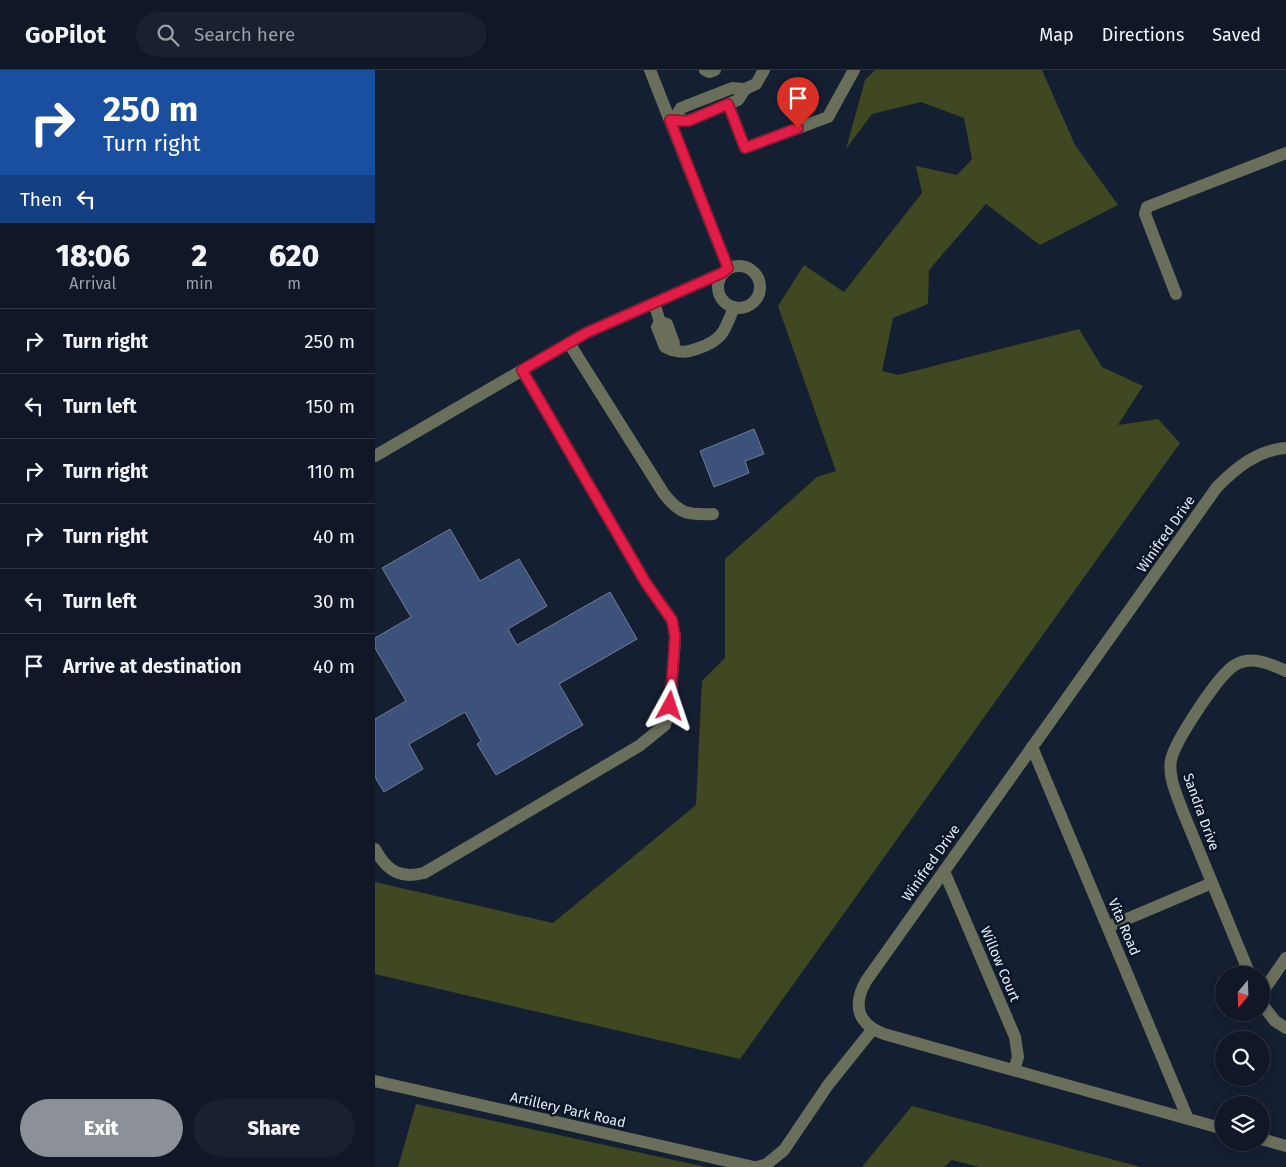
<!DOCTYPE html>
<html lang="en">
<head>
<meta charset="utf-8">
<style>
  body { margin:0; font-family:"Fira Sans",sans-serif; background:#19202e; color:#f1f3f6; height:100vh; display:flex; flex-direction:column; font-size:19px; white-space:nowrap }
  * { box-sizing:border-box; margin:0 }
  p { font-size:16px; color:#9c9fa7 }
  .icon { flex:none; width:28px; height:28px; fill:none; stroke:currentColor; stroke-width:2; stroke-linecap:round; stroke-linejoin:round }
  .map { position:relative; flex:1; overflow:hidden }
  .drawer { display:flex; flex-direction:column; background:#101726; width:375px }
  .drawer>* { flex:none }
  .banner { background:#1a4fa0; color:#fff; overflow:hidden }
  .needle { width:32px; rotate:199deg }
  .fabs { position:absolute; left:840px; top:896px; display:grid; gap:10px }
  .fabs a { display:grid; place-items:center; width:55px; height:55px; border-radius:50%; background:#101726; box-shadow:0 2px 8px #0003,0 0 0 1px #303643; font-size:25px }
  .pin { position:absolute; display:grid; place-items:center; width:42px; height:42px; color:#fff; margin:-51px -21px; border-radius:50% 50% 50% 0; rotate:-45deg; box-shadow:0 0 5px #0007 }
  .pin .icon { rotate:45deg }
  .me { position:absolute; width:55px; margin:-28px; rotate:5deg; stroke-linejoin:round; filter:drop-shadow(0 0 4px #0008) }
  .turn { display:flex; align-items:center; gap:18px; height:105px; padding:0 20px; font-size:22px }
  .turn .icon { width:65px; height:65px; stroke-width:2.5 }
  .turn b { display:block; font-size:35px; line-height:42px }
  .then { display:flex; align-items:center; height:48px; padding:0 20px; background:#0003; gap:10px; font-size:19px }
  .eta { display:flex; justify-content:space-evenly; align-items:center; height:85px; text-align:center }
  .eta b { font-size:30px; font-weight:800; line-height:35px }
  .primary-button { display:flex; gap:10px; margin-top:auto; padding:10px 20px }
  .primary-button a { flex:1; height:58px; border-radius:30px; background:#8c9099; color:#fff; font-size:20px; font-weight:800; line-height:58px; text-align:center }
  .primary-button a+a { background:#19202e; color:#f1f3f6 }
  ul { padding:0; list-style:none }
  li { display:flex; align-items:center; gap:15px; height:65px; padding:0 20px; border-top:1px solid #303643 }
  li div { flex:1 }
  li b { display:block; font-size:19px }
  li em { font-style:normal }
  header { display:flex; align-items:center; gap:30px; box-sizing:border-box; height:70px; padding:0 25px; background:#101726; border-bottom:1px solid #303643 }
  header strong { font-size:24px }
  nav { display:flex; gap:28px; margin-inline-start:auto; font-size:18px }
  .search { width:350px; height:45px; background:#19202e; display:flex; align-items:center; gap:12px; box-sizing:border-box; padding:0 18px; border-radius:28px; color:#9c9fa7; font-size:19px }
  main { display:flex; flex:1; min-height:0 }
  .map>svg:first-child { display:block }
  .green { fill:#3f4820 }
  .building { fill:#3c527a; stroke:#707d94 }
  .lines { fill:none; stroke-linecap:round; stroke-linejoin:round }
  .minor { stroke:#696f5a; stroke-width:12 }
  .route-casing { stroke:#92132f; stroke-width:12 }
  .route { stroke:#e11d48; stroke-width:9 }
  .labels { text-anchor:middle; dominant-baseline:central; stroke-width:5; stroke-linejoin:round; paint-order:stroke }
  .street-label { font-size:14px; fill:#e4ecf8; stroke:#0c1627 }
</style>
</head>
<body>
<header>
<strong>GoPilot</strong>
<div class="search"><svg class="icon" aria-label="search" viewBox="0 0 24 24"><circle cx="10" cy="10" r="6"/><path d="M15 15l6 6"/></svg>Search here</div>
<nav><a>Map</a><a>Directions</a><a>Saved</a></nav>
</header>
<main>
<section class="drawer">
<div class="banner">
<div class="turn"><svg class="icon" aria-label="right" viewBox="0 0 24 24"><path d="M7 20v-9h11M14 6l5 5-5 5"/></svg><div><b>250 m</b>Turn right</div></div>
<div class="then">Then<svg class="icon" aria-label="left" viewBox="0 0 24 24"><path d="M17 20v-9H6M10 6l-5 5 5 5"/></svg></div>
</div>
<div class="eta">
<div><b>18:06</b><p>Arrival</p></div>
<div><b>2</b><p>min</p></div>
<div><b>620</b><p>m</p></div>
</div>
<ul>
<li><svg class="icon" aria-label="right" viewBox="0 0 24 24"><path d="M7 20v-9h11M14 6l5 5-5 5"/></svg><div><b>Turn right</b></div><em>250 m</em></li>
<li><svg class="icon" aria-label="left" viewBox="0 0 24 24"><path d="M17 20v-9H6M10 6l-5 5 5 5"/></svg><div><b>Turn left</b></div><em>150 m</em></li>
<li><svg class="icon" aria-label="right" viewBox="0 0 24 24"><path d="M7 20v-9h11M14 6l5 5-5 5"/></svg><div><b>Turn right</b></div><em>110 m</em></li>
<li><svg class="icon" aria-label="right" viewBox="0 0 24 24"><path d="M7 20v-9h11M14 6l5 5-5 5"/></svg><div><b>Turn right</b></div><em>40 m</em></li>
<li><svg class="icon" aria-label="left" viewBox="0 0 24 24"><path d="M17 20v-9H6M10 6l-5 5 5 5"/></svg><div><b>Turn left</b></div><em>30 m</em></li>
<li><svg class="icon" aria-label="arrive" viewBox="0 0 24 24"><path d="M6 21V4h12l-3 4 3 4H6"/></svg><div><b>Arrive at destination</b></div><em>40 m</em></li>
</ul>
<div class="primary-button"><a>Exit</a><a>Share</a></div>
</section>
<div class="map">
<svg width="911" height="1097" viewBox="0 0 911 1097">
  <rect width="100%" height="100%" fill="#151f32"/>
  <g class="green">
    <polygon points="500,0 667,0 700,75 743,135 665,175 611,134 554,200 553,234 518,248 507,301 523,305 704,259 727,297 768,316 743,355 783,349 805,373 365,989 0,904 0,812 178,853 321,735 327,611 350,588 350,489 442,407 461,401 403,236 429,195 469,222 547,123 541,96 582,105 597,89 589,48 546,32 497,44 471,79 490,10"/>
    <polygon points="41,1034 331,1097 23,1097"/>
    <polygon points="537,1036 766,1097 604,1097 577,1090 569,1097 487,1097"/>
  </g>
  <g class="building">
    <polygon points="379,359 389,384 370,391 374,403 339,417 325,381"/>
    <polygon points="75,459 105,511 144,489 172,536 133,559 142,575 235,522 262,569 184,614 208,655 121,705 102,674 106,671 90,642 34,674 48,699 9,722 0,707 0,649 31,631 0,578 0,568 36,547 7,498"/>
  </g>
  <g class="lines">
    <g class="minor">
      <polyline points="275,0 353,198"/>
      <polyline points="330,0 334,2 340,0"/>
      <polygon points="357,18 370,19 363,30 313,51 299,49 306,38"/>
      <polyline points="370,19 381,14 389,0"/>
      <polyline points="353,34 370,78 453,47 479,0"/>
      <circle cx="364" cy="217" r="21"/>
      <polyline points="801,224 770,144 772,137 911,83"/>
      <polyline points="279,233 285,252 282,257 290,277 297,280 299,273 292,254 285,252"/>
      <path d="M194 273 289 424C305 444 312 445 338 444"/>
      <path d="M297 280C308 283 313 282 324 278 348 270 350 260 359 237"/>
      <polyline points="0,386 211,263 347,203"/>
      <polyline points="657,677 813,1049"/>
      <path d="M0 779C12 801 25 809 49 803L264 676 290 655 295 635 299 584 300 566 297 550 271 513 147 300"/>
      <polyline points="569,801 640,967 643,987 639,1000"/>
      <polyline points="733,857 837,813"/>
      <path d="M875 905 808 742C802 725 793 708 796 690 800 671 844 604 860 595 877 585 895 594 911 601"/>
      <polyline points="886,924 911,888"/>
      <polyline points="886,933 900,951 911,958"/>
      <polyline points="0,1011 379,1097"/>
      <path d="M849 1059 509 964C483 954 477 936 491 911L842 417C861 398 882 380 911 378"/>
      <polyline points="886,1069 911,1076"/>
      <polyline points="382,1097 392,1094 409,1080 453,1015 497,960"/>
    </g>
  </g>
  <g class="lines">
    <defs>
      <polyline id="route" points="295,636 300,566 297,550 271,513 147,300 211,263 347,203 353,198 295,50 313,51 353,34 370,78 423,58"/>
    </defs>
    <use href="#route" class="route-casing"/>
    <use href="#route" class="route"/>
  </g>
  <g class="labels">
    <g class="street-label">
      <text transform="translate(791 464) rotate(-55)">Winifred Drive</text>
      <text transform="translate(826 742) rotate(70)">Sandra Drive</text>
      <text transform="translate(556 793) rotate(-55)">Winifred Drive</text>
      <text transform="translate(749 857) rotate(67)">Vita Road</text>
      <text transform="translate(625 894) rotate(67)">Willow Court</text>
      <text transform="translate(193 1040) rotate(13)">Artillery Park Road</text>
    </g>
  </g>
</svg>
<div class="fabs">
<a><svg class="needle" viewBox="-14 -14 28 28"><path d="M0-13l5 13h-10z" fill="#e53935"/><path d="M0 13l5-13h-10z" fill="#9c9fa7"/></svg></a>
<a><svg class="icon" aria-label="search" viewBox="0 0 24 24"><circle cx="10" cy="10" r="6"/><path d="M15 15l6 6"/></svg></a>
<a><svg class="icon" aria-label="layers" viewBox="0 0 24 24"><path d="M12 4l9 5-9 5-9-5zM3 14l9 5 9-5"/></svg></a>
</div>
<div class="pin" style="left:423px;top:58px;background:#d93025"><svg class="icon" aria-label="arrive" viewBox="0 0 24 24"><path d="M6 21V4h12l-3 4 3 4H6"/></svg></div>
<svg class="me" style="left:295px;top:636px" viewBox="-20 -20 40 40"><path d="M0-17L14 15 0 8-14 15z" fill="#e11d48" stroke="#fff" stroke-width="4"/></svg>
</div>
</main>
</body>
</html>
